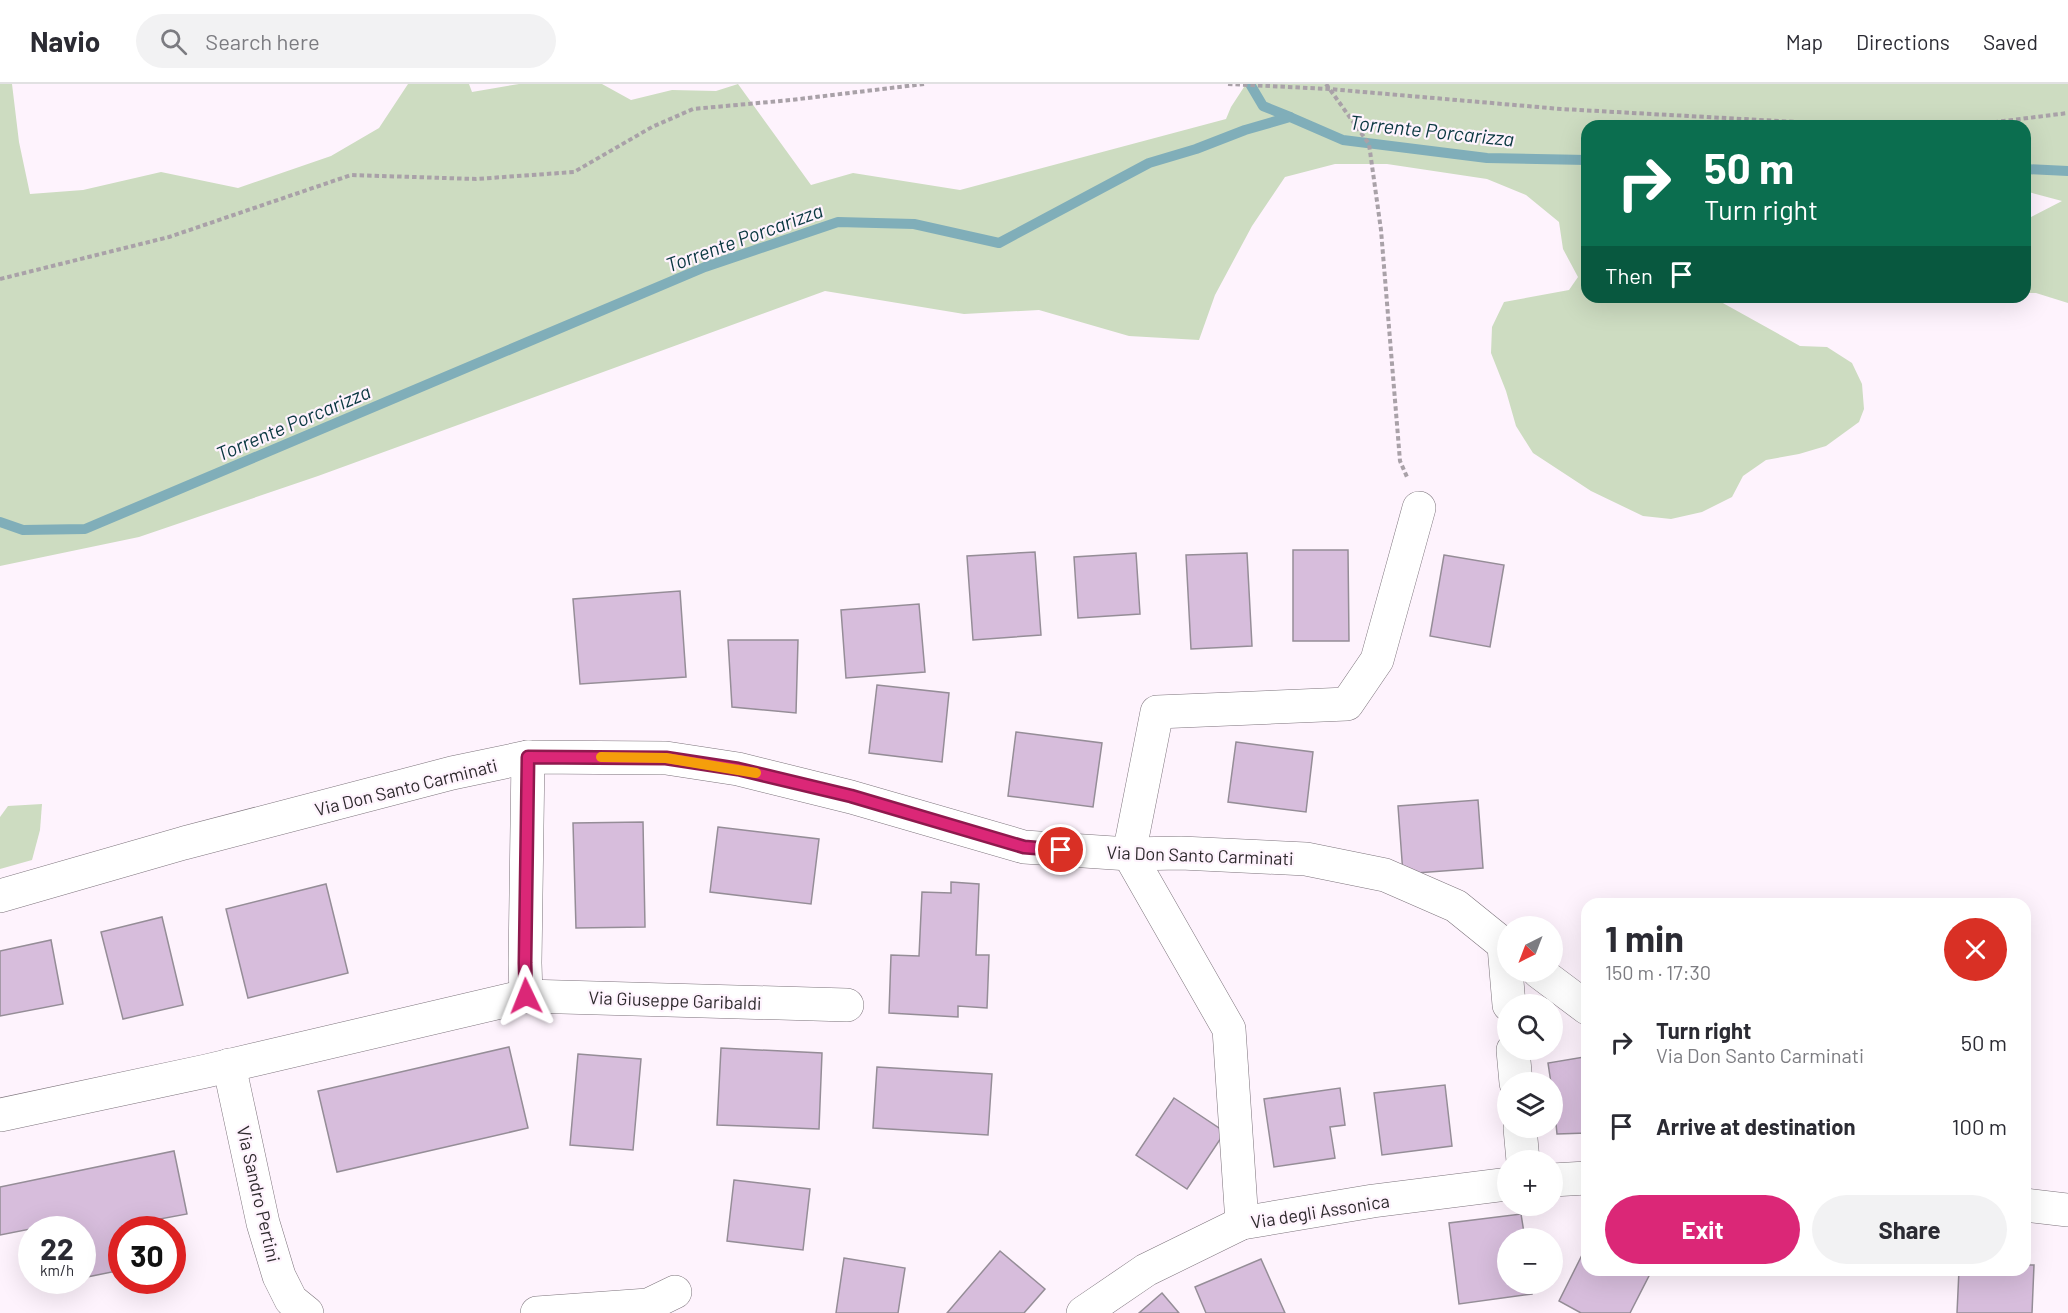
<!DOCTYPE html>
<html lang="en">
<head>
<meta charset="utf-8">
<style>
  body { margin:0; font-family:Barlow,sans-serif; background:#f2f2f3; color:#2b2b33; height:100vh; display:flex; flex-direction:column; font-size:22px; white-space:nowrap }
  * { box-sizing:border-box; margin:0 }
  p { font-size:20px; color:#7c7c81 }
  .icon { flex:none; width:33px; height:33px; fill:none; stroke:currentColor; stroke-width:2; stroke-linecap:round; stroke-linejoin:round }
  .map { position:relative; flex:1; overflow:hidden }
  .panel { position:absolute; left:1581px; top:814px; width:450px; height:378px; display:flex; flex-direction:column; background:#fff; border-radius:18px; box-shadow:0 6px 24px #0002 }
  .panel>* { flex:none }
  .hud { position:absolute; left:1581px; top:36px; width:450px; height:183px; border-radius:18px; box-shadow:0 6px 24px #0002; background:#0b6e4f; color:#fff; overflow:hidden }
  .needle { width:39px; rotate:222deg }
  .controls { position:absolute; left:1497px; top:832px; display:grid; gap:12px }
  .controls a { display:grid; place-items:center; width:66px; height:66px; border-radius:50%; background:#fff; box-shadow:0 6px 24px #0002; font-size:30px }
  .speed { position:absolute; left:18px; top:1132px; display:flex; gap:12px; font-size:30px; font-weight:700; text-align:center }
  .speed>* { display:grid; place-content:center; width:78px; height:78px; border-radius:50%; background:#fff; box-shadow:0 6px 24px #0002; line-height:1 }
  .speed small { font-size:15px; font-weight:400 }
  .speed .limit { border:9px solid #d22; background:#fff; color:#111 }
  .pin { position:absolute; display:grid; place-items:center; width:51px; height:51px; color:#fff; margin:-26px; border:3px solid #fff; border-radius:50%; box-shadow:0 2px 6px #0007 }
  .me { position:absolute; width:66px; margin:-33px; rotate:358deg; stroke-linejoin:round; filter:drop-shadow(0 0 4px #0008) }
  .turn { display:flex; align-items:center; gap:21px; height:126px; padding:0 24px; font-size:27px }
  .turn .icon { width:78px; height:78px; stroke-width:2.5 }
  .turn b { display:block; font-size:42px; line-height:51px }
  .then { display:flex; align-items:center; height:57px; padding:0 24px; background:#0003; gap:12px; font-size:22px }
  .round { display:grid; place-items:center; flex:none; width:63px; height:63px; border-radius:32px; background:#f2f2f3 }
  .overview { display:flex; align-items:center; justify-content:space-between; height:102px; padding:0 24px }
  h1 { font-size:36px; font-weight:700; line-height:45px }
  .primary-button { display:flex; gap:12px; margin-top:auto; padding:12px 24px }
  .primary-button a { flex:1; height:69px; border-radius:36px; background:#db2777; color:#fff; font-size:24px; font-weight:700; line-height:69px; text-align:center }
  .primary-button a+a { background:#f2f2f3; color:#2b2b33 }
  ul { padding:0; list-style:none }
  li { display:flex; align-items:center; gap:18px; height:84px; padding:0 24px }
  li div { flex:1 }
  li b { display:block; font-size:22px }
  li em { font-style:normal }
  header { display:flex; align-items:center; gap:36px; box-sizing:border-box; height:84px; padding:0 30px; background:#fff; border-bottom:2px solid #e1e1e2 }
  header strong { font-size:28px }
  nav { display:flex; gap:33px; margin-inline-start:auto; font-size:21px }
  .search { width:420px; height:54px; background:#f2f2f3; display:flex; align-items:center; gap:15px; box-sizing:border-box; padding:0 21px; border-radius:33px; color:#7c7c81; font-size:22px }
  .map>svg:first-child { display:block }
  .green { fill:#cddcc1 }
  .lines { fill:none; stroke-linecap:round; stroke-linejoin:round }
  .stream { stroke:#80aeb9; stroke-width:10 }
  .building { fill:#d7bddc; stroke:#958d97; stroke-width:1.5 }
  .minor-casing { stroke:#7d747c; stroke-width:34 }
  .secondary-casing { stroke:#7d747c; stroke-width:34 }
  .path { stroke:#a9a1a8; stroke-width:4; stroke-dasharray:4.5 3; stroke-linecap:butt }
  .minor { stroke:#fff; stroke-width:33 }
  .secondary { stroke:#fff; stroke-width:33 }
  .route-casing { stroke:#8e194d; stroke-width:15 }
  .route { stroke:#db2777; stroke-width:10 }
  .slow { stroke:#f59e0b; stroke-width:10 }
  .labels { text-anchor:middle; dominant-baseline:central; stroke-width:4.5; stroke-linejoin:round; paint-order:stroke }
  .street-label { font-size:18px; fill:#2e2a2d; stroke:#fef3fd }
  .water-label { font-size:20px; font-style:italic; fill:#093740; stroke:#fef3fd }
</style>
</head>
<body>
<header>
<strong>Navio</strong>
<div class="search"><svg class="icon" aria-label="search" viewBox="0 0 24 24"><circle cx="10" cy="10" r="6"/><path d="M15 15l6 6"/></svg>Search here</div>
<nav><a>Map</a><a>Directions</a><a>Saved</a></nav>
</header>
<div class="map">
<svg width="2068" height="1229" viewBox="0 0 2068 1229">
  <rect width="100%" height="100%" fill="#fef3fd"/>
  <g class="green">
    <polygon points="0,0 12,0 19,58 30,110 83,106 161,88 238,104 331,72 379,44 408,0 469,0 472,8 519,0 602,0 631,16 672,6 716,7 738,0 811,101 853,89 960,106 1226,35 1231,23 1246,0 2068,0 2068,219 2036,209 2025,209 2025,136 2062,117 2025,107 2025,42 1587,42 1587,213 1712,213 1800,262 1827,263 1852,279 1862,300 1864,325 1859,338 1826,362 1799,370 1766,376 1743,392 1732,413 1702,428 1671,435 1643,432 1591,407 1533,369 1516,342 1506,307 1491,269 1492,243 1504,218 1569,206 1578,193 1563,165 1559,138 1526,111 1487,95 1387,80 1335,80 1285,93 1252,142 1215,211 1199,256 1129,252 1039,226 964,230 825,207 318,392 139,453 0,482"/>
    <polygon points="42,720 40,746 32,776 0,785 0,733 8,722"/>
  </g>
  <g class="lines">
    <g class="stream">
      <polyline points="1250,0 1263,22 1290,33"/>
      <polyline points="2025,85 2068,87"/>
      <polyline points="0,438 23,446 85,445 705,183 838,138 914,140 999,159 1149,79 1196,65 1245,46 1290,33 1343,56 1487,74 1587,76"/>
    </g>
  </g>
  <g class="building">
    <polygon points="1293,466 1348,466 1349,557 1293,557"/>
    <polygon points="1035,468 1041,551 973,556 967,472"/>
    <polygon points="1136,469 1140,530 1078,534 1074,473"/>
    <polygon points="1247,469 1252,562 1191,565 1186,471"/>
    <polygon points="1444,471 1504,481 1490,563 1430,552"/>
    <polygon points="680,507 686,593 580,600 573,515"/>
    <polygon points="919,520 925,588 846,594 841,526"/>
    <polygon points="728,556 798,556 796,629 732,623"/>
    <polygon points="877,601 949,609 942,678 869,669"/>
    <polygon points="1016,648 1102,659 1093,723 1008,712"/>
    <polygon points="1236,658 1313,668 1306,728 1228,718"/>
    <polygon points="1478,716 1483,784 1403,790 1398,722"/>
    <polygon points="643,738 645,843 576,844 573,739"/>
    <polygon points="718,743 819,755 811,820 710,808"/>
    <polygon points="951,798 979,800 976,871 989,871 987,924 958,922 958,933 889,929 891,871 919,872 922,808 951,809"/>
    <polygon points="326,800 348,889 248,914 226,825"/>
    <polygon points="162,833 183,921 123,935 101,848"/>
    <polygon points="51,856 63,920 0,932 0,867"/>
    <polygon points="509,963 528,1044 337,1088 318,1007"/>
    <polygon points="721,964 822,969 819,1045 717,1041"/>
    <polygon points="578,970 641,975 633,1066 570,1061"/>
    <polygon points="1584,973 1587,976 1587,1049 1557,1050 1552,999 1551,999 1548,979"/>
    <polygon points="877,983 992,990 988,1051 873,1044"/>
    <polygon points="1445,1001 1452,1062 1382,1071 1374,1009"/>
    <polygon points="1340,1004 1345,1041 1330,1043 1335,1074 1274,1083 1264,1015"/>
    <polygon points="1174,1014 1225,1048 1187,1105 1136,1071"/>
    <polygon points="174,1067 187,1130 122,1142 122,1186 82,1194 82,1146 32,1146 32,1150 30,1145 0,1151 0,1103"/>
    <polygon points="734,1096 810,1105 803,1166 727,1157"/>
    <polygon points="1521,1130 1525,1155 1508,1155 1508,1200 1531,1200 1532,1210 1459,1220 1449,1139"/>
    <polygon points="1587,1161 1587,1186 1652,1186 1630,1229 1581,1229 1559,1217"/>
    <polygon points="1000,1167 1045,1205 1024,1229 947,1229"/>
    <polygon points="844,1174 905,1184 898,1229 836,1229"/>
    <polygon points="1261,1175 1285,1229 1206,1229 1195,1203"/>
    <polygon points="2025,1181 2034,1181 2032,1229 1957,1229 1959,1186 2025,1186"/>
    <polygon points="41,1197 69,1197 43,1202"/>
    <polygon points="1162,1209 1179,1229 1139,1229"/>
  </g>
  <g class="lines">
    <defs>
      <g id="minor">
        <polyline points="528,673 525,879 526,912 847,921"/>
        <polyline points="1504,862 1509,921"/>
        <polyline points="1513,966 1516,999"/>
        <polyline points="229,981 263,1139 279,1192 291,1216 307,1229"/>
        <polyline points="0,1031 206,987 526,912"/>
        <polyline points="1520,1044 1523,1077"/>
        <polyline points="1552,1096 1587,1094"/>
        <polyline points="1242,1139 1229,945 1129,770 1157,628 1347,620 1377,576 1419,424"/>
        <polyline points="537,1229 648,1221 675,1208"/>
        <polyline points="1083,1229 1146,1186 1242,1139 1373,1117 1508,1100"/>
      </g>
      <g id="secondary">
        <polyline points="0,812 184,759 452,689 528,673 666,674 738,685 851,713 1024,763 1129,770 1181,769 1306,775 1385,791 1456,822 1508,864"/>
        <polyline points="1539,888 1587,924"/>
        <polyline points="2025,1121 2068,1126"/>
      </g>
    </defs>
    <use href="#minor" class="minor-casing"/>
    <use href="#secondary" class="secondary-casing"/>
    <g class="path">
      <polyline points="1228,0 1329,5 1561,25 1870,42"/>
      <polyline points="1326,0 1369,60 1381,146 1400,377 1407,393"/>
      <polyline points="1964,42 2068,29"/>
      <polyline points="0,195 169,153 351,91 476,95 574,88 652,43 693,25 791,16 924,0"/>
    </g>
    <use href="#minor" class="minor"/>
    <use href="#secondary" class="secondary"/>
  </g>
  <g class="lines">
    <defs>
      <polyline id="route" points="526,912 525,879 528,673 666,674 738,685 851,712 1024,763 1061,766"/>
    </defs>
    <use href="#route" class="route-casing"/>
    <use href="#route" class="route"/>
    <polyline class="slow" points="601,673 666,674 756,689"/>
  </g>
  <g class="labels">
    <g class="street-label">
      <text transform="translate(406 703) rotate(-14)">Via Don Santo Carminati</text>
      <text transform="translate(1200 771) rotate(2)">Via Don Santo Carminati</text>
      <text transform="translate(675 916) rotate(2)">Via Giuseppe Garibaldi</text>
      <text transform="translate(259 1110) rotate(77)">Via Sandro Pertini</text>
      <text transform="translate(1320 1127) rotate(-9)">Via degli Assonica</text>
    </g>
    <g class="water-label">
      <text transform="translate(1432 46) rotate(6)">Torrente Porcarizza</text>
      <text transform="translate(744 153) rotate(-20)">Torrente Porcarizza</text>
      <text transform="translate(293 338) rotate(-23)">Torrente Porcarizza</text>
    </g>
  </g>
</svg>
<div class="controls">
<a><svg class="needle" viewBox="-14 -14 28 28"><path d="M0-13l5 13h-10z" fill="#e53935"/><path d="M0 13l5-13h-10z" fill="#7c7c81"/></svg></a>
<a><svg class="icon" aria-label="search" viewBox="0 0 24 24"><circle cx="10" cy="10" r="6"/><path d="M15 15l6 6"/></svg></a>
<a><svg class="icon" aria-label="layers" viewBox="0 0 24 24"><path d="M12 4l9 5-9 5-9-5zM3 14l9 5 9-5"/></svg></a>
<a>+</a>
<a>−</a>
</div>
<div class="speed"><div>22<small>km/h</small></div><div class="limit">30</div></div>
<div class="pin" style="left:1061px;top:766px;background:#d93025"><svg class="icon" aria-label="arrive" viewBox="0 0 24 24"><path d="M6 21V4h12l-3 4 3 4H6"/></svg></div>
<svg class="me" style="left:526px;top:912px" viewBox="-20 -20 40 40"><path d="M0-17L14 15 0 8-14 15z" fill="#db2777" stroke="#fff" stroke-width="4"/></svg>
<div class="hud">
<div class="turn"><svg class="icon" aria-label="right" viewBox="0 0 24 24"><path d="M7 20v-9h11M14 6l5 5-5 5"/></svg><div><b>50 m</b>Turn right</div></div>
<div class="then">Then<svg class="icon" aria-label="arrive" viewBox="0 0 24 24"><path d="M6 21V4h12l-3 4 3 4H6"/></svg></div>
</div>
<section class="panel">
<div class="overview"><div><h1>1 min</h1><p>150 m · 17:30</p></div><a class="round" style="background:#d93025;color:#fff"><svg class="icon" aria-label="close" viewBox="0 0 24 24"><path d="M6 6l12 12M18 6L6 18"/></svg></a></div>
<ul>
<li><svg class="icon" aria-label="right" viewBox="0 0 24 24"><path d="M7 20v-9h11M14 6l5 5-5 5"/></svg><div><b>Turn right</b><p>Via Don Santo Carminati</p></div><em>50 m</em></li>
<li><svg class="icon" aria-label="arrive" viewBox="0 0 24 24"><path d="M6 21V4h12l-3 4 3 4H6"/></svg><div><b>Arrive at destination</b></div><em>100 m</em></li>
</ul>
<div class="primary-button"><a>Exit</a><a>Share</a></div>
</section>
</div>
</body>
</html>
